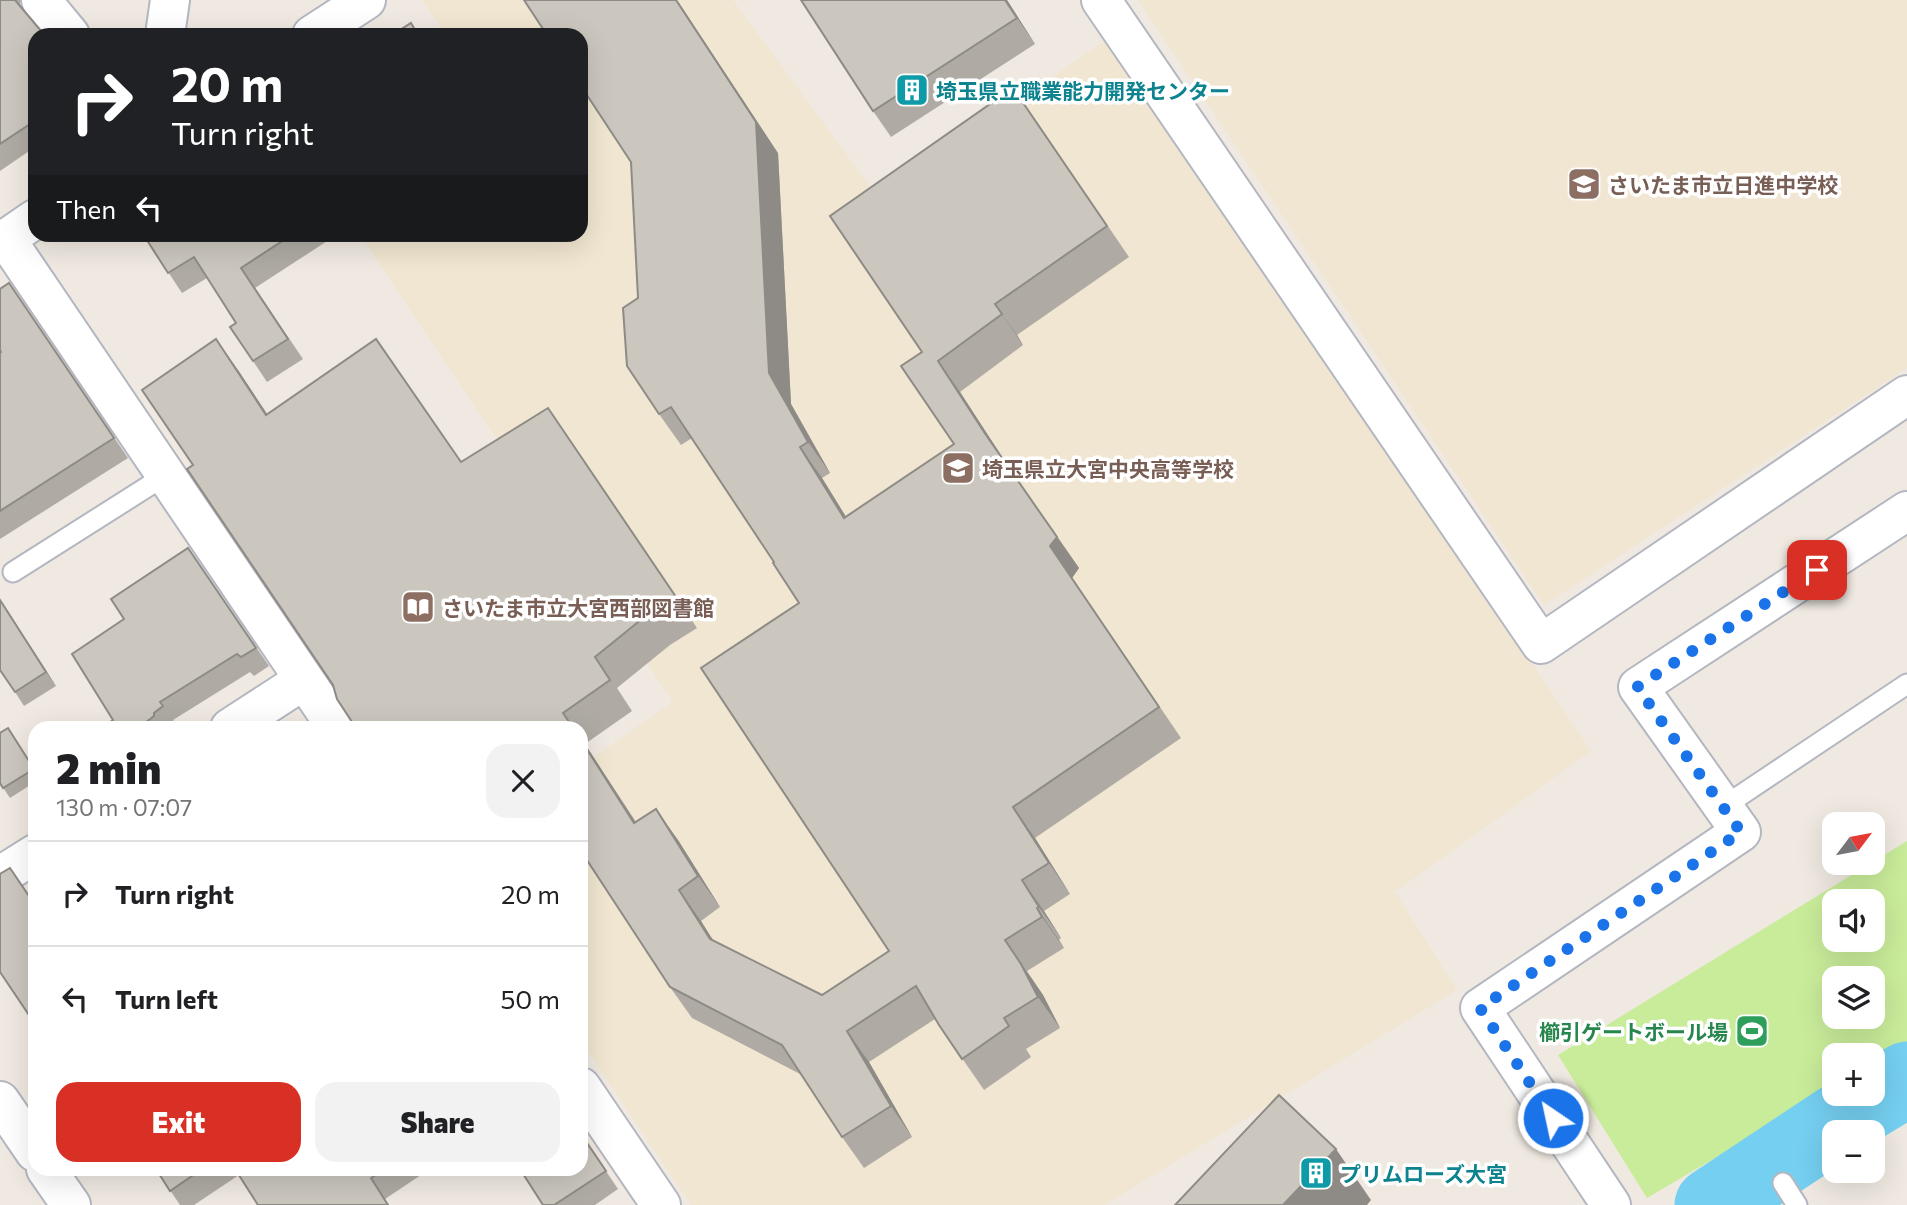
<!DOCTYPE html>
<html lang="en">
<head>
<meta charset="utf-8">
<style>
  body { margin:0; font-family:Commissioner,"Noto Sans JP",sans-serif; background:#f2f2f2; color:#202124; height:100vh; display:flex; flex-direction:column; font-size:26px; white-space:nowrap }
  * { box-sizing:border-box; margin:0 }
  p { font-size:23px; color:#757577 }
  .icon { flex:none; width:38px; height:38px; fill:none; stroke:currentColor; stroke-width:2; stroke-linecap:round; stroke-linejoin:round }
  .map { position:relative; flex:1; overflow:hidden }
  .sheet { position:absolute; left:28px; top:721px; width:560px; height:455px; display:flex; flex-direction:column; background:#fff; border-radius:21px; box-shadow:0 7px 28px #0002 }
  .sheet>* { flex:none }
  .top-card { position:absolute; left:28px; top:28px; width:560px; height:214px; border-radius:21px; box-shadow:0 7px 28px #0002; background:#202124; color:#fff; overflow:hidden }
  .needle { width:46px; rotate:58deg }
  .buttons { position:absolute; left:1822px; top:812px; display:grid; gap:14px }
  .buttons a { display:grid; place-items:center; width:63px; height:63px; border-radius:14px; background:#fff; box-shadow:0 7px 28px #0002; font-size:35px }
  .pin { position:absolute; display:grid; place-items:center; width:60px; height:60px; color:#fff; margin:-30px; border-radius:14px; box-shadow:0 4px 10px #0006 }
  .me { position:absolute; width:77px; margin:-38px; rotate:326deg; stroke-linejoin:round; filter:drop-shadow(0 0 5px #0008) }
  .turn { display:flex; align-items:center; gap:24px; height:147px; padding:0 28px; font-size:32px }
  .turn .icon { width:91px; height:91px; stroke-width:2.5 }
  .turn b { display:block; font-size:49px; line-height:60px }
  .then { display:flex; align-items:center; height:66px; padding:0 28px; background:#0003; gap:14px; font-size:26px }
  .round { display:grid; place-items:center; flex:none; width:74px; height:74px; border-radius:21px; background:#f2f2f2 }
  .summary { display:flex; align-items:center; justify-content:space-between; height:119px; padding:0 28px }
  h1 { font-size:42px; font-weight:800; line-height:52px }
  .action { display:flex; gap:14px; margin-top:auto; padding:14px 28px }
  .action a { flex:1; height:80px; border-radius:21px; background:#d93025; color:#fff; font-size:28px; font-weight:800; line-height:80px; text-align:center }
  .action a+a { background:#f2f2f2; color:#202124 }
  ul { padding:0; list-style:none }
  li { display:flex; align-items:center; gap:21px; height:105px; padding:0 28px; border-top:2px solid #e0e0e0 }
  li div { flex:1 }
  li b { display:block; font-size:26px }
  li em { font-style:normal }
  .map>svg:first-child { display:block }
  .education { fill:#f0e6d1 }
  .pitch { fill:#c9ec9a; fill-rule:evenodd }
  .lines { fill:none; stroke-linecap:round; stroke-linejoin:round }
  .river { stroke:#75cff0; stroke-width:75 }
  .service-casing { stroke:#b4b7c1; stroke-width:23 }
  .minor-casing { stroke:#b4b7c1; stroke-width:42 }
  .tertiary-casing { stroke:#b4b7c1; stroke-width:42 }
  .secondary-casing { stroke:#b4b7c1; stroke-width:42 }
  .service { stroke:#fff; stroke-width:19 }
  .minor { stroke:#fff; stroke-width:38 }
  .tertiary { stroke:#fff; stroke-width:38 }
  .secondary { stroke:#fff; stroke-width:38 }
  .wall { fill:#afaba4 }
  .shaded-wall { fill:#8e8b86 }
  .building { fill:#cbc7bf; stroke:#8e8b86; stroke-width:2 }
  .route { stroke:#1a73e8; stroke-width:12; stroke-dasharray:0 21.6 }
  .labels { text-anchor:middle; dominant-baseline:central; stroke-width:7; stroke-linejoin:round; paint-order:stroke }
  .culture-label { font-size:21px; font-weight:bold; fill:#0d838f; stroke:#fff; text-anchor:start }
  .education-label { font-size:21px; font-weight:bold; fill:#785e54; stroke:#fff; text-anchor:start }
  .leisure-label { font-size:21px; font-weight:bold; fill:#27864d; stroke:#fff; text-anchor:end }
</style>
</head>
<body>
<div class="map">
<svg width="1907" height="1205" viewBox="0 0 1907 1205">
  <rect width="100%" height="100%" fill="#efe9e1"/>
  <g class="education">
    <polygon points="422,0 733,0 879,199 1108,38 1591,751 1395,892 1457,990 1104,1205 691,1205 581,1041 581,766 673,702 360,235 581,234 581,35 446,35"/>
    <polygon points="1138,0 1907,0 1907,368 1544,605"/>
  </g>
  <path class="pitch" d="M1907 841V1045L1873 1065 1872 1055H1834V1088L1647 1198 1558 1055ZM1834 901H1872V940H1834ZM1834 978H1872V1017H1834Z"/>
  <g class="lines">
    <polyline class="river" points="1712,1205 1854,1111 1907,1079"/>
    <defs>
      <g id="service">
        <polyline points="13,572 166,475"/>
        <polyline points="1723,807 1907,684"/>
        <polyline points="1783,1183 1797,1205"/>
      </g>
      <g id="minor">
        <polyline points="41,0 70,35"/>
        <polyline points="1101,0 1541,644 1907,395"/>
        <polyline points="6,239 337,728"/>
        <polyline points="230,728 304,680"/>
        <polyline points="0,876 35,854"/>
        <polyline points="581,1087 661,1205"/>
        <polyline points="1611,1205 1480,1008 1741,832 1638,687 1907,511"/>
      </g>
      <polyline id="tertiary" points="312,35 366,0"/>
      <g id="secondary">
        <polyline points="165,35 170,0"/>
        <polyline points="0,243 35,219"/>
        <polyline points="0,1101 35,1152"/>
        <polyline points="46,1169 71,1205"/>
      </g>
    </defs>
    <use href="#service" class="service-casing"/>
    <use href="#minor" class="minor-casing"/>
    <use href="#tertiary" class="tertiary-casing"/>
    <use href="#secondary" class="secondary-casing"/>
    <use href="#service" class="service"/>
    <use href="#minor" class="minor"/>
    <use href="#tertiary" class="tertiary"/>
    <use href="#secondary" class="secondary"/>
  </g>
  <g class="wall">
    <polygon points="0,0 20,0 20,4 35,35 35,147 0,171"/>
    <polygon points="1007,0 1035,44 891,137 873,111"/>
    <polygon points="1035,119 1129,257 1017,335 1023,345 960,392 1008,466 1079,568 1072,578 1181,738 1035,838 1070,894 1044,911 1061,938 1059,940 1064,948 1027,971 1043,995 1060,1028 1026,1049 1031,1057 984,1090 935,1019 869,1062 912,1137 864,1168 842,1137 802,1075 692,1018 670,987 581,851 581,728 356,728 333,685 193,465 238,370 267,414 461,462 569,439 697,628 670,645 617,688 632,711 585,744 636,822 678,840 720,907 701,921 713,941 822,995 889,951 799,603 774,562 692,438 681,445 659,414 638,298 778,153 791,404 830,473 822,478 846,517 954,444 922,352"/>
    <polygon points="143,234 338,234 255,288 303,359 267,382 253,361 236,323 207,278 182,293"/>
    <polygon points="9,283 128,458 0,539 0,353 1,352"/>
    <polygon points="188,548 269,666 254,676 250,672 173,720 176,725 172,728 102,728 113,720 124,619"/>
    <polygon points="7,610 56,686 24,706 15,692"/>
    <polygon points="8,728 35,771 35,782 10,798 0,783"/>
    <polygon points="581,1134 618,1189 595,1205 543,1205"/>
    <polygon points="156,1169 430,1169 385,1199 389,1205 258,1205 239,1175 194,1205 180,1205"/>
  </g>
  <g class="shaded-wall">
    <polygon points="676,0 679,3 778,153 791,404 830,473 808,442 769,373"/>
    <polygon points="1005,0 1007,0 1035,44 1017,18"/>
    <polygon points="995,304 1017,335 1023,345 1002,314"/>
    <polygon points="216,339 238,370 288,446 266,415"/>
    <polygon points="938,361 960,392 1008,466 1079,568 1072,578 1181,738 1050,546 986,435"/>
    <polygon points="800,447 822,478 866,549 844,518"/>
    <polygon points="0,600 7,610 56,686 46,672"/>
    <polygon points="581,738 656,854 634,823 581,740"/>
    <polygon points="1013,807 1035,838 1070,894 1049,863"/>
    <polygon points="656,809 678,840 720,907 698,876"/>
    <polygon points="1022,880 1044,911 1061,938 1039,907"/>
    <polygon points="679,890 701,921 732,970 710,939"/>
    <polygon points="1037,908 1059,940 1064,948 1042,917"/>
    <polygon points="1005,940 1043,995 1060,1028 1038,997"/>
    <polygon points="847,1031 869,1062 912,1137 891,1106"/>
    <polygon points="1336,1149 1371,1200 1367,1205 1283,1205"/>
  </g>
  <g class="building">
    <polygon points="0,0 15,0 41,31 46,35 35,35 35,118 29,122 30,124 0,144"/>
    <polygon points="524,0 676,0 756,122 769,373 808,442 800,447 844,518 954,444 901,366 922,352 830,216 1013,88 1107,226 995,304 1002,314 938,361 986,435 1057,537 1050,546 1159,707 1013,807 1049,863 1022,880 1039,907 1037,908 1042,917 1005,940 1021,964 1038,997 1004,1018 1009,1026 962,1059 939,1025 916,986 847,1031 891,1106 842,1137 782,1045 670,987 581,851 581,740 634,823 656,809 698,876 679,890 710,939 822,995 889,951 701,668 799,603 773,563 774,562 671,407 659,414 627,366 623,308 638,298 631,162 581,86 581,35 547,35"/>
    <polygon points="801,0 1005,0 1017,18 873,111"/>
    <polygon points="411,23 418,35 392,35"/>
    <polygon points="143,234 293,234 241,268 288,339 253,361 230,327 236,323 194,257 168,273"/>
    <polygon points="9,283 114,438 0,511 0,353 1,352 0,350 0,289"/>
    <polygon points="216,339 266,415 376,339 461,462 548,408 676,597 648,614 595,657 610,680 563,713 573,728 356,728 337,699 333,685 187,469 193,465 142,390"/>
    <polygon points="188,548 256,648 241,657 237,654 160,702 163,706 154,713 154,716 141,726 143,728 102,728 113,720 72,654 124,619 111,599"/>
    <polygon points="0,600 46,672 15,692 0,670"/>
    <polygon points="8,728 34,769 3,788 0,783 0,733"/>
    <polygon points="10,868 35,905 35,1024 0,972 0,874"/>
    <polygon points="1279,1095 1336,1149 1283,1205 1175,1205"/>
    <polygon points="581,1134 606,1171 554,1205 543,1205 520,1169 581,1169"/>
    <polygon points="156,1169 202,1169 170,1191"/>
    <polygon points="235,1169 385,1169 371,1178 388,1205 258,1205"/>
  </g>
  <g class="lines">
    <polyline class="route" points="1553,1118 1480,1008 1741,832 1637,687 1817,570"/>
  </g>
  <defs>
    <symbol id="building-square" viewBox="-11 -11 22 22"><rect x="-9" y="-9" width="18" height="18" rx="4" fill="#0f9aa8" stroke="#fff"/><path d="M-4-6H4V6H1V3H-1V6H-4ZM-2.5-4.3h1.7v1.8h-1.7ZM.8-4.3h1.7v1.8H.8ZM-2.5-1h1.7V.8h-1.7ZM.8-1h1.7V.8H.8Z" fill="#fff"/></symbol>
    <symbol id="school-square" viewBox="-11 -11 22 22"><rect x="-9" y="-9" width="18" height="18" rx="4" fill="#8d6e63" stroke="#fff"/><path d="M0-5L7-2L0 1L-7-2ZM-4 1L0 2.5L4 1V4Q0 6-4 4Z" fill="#fff"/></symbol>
    <symbol id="library-square" viewBox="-11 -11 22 22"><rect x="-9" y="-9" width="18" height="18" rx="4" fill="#8d6e63" stroke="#fff"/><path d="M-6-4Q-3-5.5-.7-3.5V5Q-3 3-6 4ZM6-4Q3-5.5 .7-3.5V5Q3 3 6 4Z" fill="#fff"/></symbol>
    <symbol id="stadium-square" viewBox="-11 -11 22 22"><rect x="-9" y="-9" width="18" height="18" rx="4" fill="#2e9e5b" stroke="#fff"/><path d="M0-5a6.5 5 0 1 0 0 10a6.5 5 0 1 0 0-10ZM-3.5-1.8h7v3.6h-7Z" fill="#fff"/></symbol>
  </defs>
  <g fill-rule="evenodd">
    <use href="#building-square" x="893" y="71" width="38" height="38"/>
    <use href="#school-square" x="1565" y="165" width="38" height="38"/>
    <use href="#school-square" x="939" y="449" width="38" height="38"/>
    <use href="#library-square" x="399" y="588" width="38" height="38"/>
    <use href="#stadium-square" x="1733" y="1012" width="38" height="38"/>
    <use href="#building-square" x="1297" y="1154" width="38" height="38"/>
  </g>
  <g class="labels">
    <g class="culture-label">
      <text x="936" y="90">埼玉県立職業能力開発センター</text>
      <text x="1340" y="1173">プリムローズ大宮</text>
    </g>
    <g class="education-label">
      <text x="1608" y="184">さいたま市立日進中学校</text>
      <text x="982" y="468">埼玉県立大宮中央高等学校</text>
      <text x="442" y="607">さいたま市立大宮西部図書館</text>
    </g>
    <g class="leisure-label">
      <text x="1728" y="1031">櫛引ゲートボール場</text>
    </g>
  </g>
</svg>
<div class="buttons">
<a><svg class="needle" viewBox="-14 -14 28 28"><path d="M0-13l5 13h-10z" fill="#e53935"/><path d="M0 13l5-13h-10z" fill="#757577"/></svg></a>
<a><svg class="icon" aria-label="sound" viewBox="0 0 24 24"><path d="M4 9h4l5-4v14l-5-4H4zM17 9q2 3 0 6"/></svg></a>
<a><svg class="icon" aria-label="layers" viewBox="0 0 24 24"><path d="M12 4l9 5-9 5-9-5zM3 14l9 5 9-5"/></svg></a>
<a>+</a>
<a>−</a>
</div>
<div class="pin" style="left:1817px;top:570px;background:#d93025"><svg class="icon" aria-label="arrive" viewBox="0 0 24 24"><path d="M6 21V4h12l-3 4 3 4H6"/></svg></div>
<svg class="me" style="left:1553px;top:1118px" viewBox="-20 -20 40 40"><circle r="17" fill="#1a73e8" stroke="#fff" stroke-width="3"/><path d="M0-11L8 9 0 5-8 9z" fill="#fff"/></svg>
<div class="top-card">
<div class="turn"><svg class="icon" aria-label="right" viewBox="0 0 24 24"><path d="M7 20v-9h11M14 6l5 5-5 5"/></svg><div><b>20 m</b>Turn right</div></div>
<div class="then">Then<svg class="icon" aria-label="left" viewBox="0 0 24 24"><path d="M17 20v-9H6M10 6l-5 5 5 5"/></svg></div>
</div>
<section class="sheet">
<div class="summary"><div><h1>2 min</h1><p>130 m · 07:07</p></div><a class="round"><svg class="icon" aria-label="close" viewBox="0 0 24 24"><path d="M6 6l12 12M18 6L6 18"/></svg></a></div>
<ul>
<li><svg class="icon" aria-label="right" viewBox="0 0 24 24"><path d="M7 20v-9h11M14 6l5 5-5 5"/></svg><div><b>Turn right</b></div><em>20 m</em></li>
<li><svg class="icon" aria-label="left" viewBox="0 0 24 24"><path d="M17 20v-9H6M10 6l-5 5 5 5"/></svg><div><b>Turn left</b></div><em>50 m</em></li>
</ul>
<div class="action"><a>Exit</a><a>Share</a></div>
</section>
</div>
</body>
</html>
